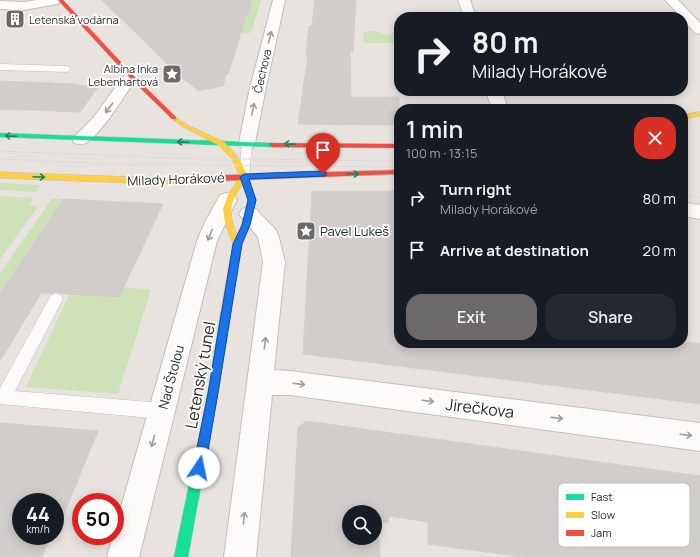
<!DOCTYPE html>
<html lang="en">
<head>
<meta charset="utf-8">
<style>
  body { margin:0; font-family:Manrope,sans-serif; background:#242831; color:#f1f3f6; height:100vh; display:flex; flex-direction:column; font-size:15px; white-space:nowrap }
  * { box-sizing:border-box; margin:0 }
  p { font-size:13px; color:#9ea1a6 }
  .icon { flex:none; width:22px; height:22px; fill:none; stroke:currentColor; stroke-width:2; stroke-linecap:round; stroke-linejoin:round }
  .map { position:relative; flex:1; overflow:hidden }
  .details { position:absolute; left:394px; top:104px; width:294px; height:244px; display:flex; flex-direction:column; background:#171b24; border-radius:16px; box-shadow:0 2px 10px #0003 }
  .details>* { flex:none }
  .top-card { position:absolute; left:394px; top:12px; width:294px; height:84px; border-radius:16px; box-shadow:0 2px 10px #0003; background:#171b24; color:#f1f3f6; overflow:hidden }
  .buttons { position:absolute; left:342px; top:505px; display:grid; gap:8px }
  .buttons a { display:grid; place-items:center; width:40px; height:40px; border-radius:50%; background:#171b24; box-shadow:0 2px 10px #0003; font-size:20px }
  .speed { position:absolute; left:12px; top:493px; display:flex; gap:8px; font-size:20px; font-weight:700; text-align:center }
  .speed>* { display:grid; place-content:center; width:52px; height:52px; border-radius:50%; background:#171b24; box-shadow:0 2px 10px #0003; line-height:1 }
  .speed small { font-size:10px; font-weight:400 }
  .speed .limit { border:6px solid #d22; background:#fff; color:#111 }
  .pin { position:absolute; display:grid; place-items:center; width:34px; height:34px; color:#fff; margin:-41px -17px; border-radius:50% 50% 50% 0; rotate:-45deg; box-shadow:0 0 4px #0007 }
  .pin .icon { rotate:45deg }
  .me { position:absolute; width:44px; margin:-22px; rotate:11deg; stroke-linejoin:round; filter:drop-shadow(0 0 3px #0008) }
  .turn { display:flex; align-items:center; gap:14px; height:84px; padding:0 12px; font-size:18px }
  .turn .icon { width:52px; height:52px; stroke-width:2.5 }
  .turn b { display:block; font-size:28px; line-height:34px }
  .round { display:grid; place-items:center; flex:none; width:42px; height:42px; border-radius:16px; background:#242831 }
  .headline { display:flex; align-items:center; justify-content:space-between; height:68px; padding:0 12px }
  h1 { font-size:24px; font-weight:600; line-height:30px }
  .button { display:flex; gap:8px; margin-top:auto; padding:8px 12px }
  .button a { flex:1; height:46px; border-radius:16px; background:#6c6a68; color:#fff; font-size:16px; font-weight:600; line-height:46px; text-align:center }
  .button a+a { background:#242831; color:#f1f3f6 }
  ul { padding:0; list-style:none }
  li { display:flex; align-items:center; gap:12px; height:52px; padding:0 12px }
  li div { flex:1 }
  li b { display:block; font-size:15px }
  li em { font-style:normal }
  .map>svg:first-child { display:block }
  .green { fill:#cee1b8 }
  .building { fill:#d0cdca; stroke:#d2cfcb; fill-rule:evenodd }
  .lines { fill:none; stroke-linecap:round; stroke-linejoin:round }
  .lane-casing { stroke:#c1bfbf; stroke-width:1 }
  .street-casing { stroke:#c1bfbf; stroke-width:2 }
  .fast-casing { stroke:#c1bfbf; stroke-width:1 }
  .slow-casing { stroke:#c1bfbf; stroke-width:1 }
  .jam-casing { stroke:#c1bfbf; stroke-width:1 }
  .lane { fill:#fcfbfa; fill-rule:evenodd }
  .street { fill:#fcfbfa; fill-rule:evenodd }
  .fast { fill:#16e098; fill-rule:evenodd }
  .slow { fill:#ffcf43; fill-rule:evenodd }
  .jam { fill:#f24e42; fill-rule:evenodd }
  .tram { stroke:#ddddde; stroke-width:1 }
  .oneway { stroke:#9d9c9c }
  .oneway2 { stroke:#208460 }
  .route { fill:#1a73e8; stroke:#114b97 }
  .labels { text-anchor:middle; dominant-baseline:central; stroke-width:3.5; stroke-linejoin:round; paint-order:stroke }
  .far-poi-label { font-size:11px; fill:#292929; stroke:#fff; text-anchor:start }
  .far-street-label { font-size:11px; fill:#292929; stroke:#fff }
  .street-label { font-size:13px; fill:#292929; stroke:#fff }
  .poi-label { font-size:13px; fill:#292929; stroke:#fff; text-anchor:start }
  .near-street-label { font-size:16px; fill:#292929; stroke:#fff }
  .key { fill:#fff; stroke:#bfbfbf; stroke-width:1 }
  .key-label { font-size:11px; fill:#292929 }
</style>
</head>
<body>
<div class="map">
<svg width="700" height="557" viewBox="0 0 700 557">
  <rect width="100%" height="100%" fill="#e8e3de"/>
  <g class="green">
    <polygon points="250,0 261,0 251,33 239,33 241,27 244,27 244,24 242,23 244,18 247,17 247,15 245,14 248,5 251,4 252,1"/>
    <path d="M364 32C367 32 374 30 378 32 384 34 384 37 393 33V32H399V43H363Z"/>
    <polygon points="0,183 41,185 36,192 0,190"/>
    <polygon points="0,196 34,198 29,204 38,207 0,259"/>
    <polygon points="52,199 63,199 0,293 0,273"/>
    <polygon points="124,287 151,290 118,394 26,387 69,295 119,297"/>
  </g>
  <g class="building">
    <polygon points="102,0 250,0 252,1 239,37 240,37 228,74 226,74 223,86 198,91 188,82 186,82"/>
    <polygon points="315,0 356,0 353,52 350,52 351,97 399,97 399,125 298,124 308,55 306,55 308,35 309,26 312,25"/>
    <polygon points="0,81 77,84 77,85 99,86 80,112 0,109"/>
    <polygon points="312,191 399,191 399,227 394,227 399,292 399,343 700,343 700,404 303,354"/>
    <polygon points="63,199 163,204 119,297 62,294 57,292 51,293 41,293 0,361 0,293"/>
    <path d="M306 421 700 476V557H522L428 544V522L389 516 388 523 378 521 380 557H291L298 428ZM349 512H375V538H349Z"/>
    <polygon points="0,423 98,431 59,526 55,525 55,502 21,502 21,536 50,536 42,557 0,557"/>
  </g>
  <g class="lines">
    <defs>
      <g id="lane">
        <polygon points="0,64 67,66 71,69 67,72 0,70"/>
        <polygon points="247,140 252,143 249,177 248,180 240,180 239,177 242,143"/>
        <polygon points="56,293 61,295 63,299 15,391 162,403 168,405 170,411 168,417 162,419 0,404 0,388 51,295"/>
      </g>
      <g id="street">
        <polygon points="37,0 63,0 61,2 57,4 24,10 0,9 0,1 24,2"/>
        <polygon points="273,0 285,0 265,92 255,143 253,147 247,148 241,147 239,143 249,92"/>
        <polygon points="458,0 470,0 476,17 464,17"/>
        <polygon points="665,0 678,0 700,23 700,34 695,33 683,20 683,17 681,17"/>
        <path d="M131 72 136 73 138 76C126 93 103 132 86 143 82 145 78 144 74 143L72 139 93 118 126 73Z"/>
        <polygon points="486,91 502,91 508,109 492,109"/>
        <polygon points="227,193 234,195 237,200 217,241 139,557 107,557 113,536 115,536 115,528 197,241 205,222 220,195"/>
        <polygon points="683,202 700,205 700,219 683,216"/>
        <polygon points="249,207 256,209 275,229 278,234 285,262 274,370 290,371 700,423 700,451 290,395 272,395 256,557 224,557 263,262 258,237 239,214 242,209"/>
      </g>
      <g id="fast">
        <polygon points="0,133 272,143 275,145 272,147 0,137"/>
        <polygon points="226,307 229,308 231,311 218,393 188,557 174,557 208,393 221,311 223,308"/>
      </g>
      <g id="slow">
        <polygon points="700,112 700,116 683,119 683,115"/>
        <path d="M174 116 189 126 224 142 239 158 248 177 256 200 250 225 241 244 231 311 229 314 226 315 223 314 221 311 233 244 225 223 223 209 228 195 240 177 232 159 220 146 185 128 172 119 171 118ZM243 184 248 200 242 225 237 235C228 213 229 203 243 184Z"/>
        <polygon points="0,172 157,178 192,176 196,179 192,182 157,184 0,178"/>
      </g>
      <g id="jam">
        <polygon points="58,0 63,0 133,75 176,117 176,119 172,119 129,77"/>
        <polygon points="270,143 399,144 399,148 272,147 269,145"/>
        <polygon points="399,170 399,174 192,182 188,179 192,176"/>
      </g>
    </defs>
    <use href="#lane" class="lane-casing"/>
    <use href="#street" class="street-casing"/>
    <use href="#fast" class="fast-casing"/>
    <use href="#slow" class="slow-casing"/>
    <use href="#jam" class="jam-casing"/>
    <use href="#lane" class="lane"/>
    <use href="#street" class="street"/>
    <use href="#fast" class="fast"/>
    <use href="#slow" class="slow"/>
    <use href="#jam" class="jam"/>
    <g class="tram">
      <polyline points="0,151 172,158 399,161"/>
      <polyline points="0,159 111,164 399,167"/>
      <polyline points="683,195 700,197"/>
      <polyline points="683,202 700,205"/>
    </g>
  </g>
  <defs><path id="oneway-shaft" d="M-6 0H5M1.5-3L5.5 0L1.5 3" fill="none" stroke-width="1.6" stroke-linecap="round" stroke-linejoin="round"/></defs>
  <g class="oneway">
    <use href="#oneway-shaft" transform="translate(270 37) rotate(-76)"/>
    <use href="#oneway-shaft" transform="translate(109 108) rotate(127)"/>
    <use href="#oneway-shaft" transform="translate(253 109) rotate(-78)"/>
    <use href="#oneway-shaft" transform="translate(210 235) rotate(112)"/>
    <use href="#oneway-shaft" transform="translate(265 343) rotate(-83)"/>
    <use href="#oneway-shaft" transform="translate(299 384) rotate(7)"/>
    <use href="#oneway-shaft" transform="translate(428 401) rotate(7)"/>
    <use href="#oneway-shaft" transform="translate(557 418) rotate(7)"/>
    <use href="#oneway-shaft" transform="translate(686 435) rotate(7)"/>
    <use href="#oneway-shaft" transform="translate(153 441) rotate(105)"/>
    <use href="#oneway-shaft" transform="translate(244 518) rotate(-84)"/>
  </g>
  <g class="oneway2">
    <use href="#oneway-shaft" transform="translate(11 136) rotate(-178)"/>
    <use href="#oneway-shaft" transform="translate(183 142) rotate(-178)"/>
    <use href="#oneway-shaft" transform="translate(290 144) rotate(-179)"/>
    <use href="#oneway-shaft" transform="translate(353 174)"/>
    <use href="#oneway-shaft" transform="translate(39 177) rotate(2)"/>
  </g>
  <polygon class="route" points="323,171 326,172 326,176 249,179 256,200 250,225 242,244 218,393 205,468 203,472 199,473 194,472 193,468 208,393 233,244 242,225 248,200 240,177 244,174"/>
  <defs>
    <symbol id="building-square" viewBox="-11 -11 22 22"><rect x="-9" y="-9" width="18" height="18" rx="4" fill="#6c6a68" stroke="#fff"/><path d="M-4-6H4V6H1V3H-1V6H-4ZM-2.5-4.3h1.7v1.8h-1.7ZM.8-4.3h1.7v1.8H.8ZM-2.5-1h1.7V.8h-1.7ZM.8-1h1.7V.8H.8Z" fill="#fff"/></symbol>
    <symbol id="sight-square" viewBox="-11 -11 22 22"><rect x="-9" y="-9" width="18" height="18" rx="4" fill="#6c6a68" stroke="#fff"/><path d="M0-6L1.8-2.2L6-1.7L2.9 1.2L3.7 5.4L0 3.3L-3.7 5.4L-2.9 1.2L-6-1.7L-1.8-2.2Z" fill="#fff"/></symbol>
  </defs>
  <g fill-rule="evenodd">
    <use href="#building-square" x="4" y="8" width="22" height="22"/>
    <use href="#sight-square" x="161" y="63" width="22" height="22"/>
    <use href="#sight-square" x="295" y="220" width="22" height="22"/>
  </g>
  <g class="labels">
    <g class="far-poi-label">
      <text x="29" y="19">Letenská vodárna</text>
      <text x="158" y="68" text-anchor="end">Albína Inka<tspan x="158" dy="13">Lebenhartová</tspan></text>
    </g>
    <g class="far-street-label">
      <text transform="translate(262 71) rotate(-77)">Čechova</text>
    </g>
    <g class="street-label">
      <text transform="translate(176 179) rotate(-2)">Milady Horákové</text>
      <text transform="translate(171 377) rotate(-75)">Nad Štolou</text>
    </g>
    <g class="poi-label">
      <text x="320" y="231">Pavel Lukeš</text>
    </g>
    <g class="near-street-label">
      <text transform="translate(200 375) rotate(-80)">Letenský tunel</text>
      <text transform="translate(480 408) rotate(7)">Jirečkova</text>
    </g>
  </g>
  <rect x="558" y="483" width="132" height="64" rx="6" class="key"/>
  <rect x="566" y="494" width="18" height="6" fill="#16e098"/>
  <rect x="566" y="512" width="18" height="6" fill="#ffcf43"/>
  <rect x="566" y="530" width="18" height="6" fill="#f24e42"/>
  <g class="key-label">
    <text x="591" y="501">Fast</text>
    <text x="591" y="519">Slow</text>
    <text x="591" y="537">Jam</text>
  </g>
</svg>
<div class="buttons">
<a><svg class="icon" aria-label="search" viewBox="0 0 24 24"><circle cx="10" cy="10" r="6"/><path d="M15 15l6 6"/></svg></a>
</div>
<div class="speed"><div>44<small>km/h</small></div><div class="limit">50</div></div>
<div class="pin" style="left:323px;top:174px;background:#d93025"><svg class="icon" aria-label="arrive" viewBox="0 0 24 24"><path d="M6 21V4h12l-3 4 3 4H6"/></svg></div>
<svg class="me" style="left:199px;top:468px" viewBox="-20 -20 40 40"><circle r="19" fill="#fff"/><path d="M0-13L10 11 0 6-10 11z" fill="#1a73e8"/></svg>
<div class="top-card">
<div class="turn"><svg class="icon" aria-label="right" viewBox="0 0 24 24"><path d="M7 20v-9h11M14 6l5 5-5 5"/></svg><div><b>80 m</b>Milady Horákové</div></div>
</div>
<section class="details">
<div class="headline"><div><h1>1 min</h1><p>100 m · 13:15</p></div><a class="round" style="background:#d93025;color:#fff"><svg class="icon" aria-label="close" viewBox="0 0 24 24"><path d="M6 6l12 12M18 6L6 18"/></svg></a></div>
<ul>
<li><svg class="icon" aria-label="right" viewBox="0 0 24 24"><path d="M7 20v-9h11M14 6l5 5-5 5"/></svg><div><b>Turn right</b><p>Milady Horákové</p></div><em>80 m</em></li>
<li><svg class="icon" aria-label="arrive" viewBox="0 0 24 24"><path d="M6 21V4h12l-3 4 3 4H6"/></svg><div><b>Arrive at destination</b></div><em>20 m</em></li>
</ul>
<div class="button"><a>Exit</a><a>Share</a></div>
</section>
</div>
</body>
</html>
